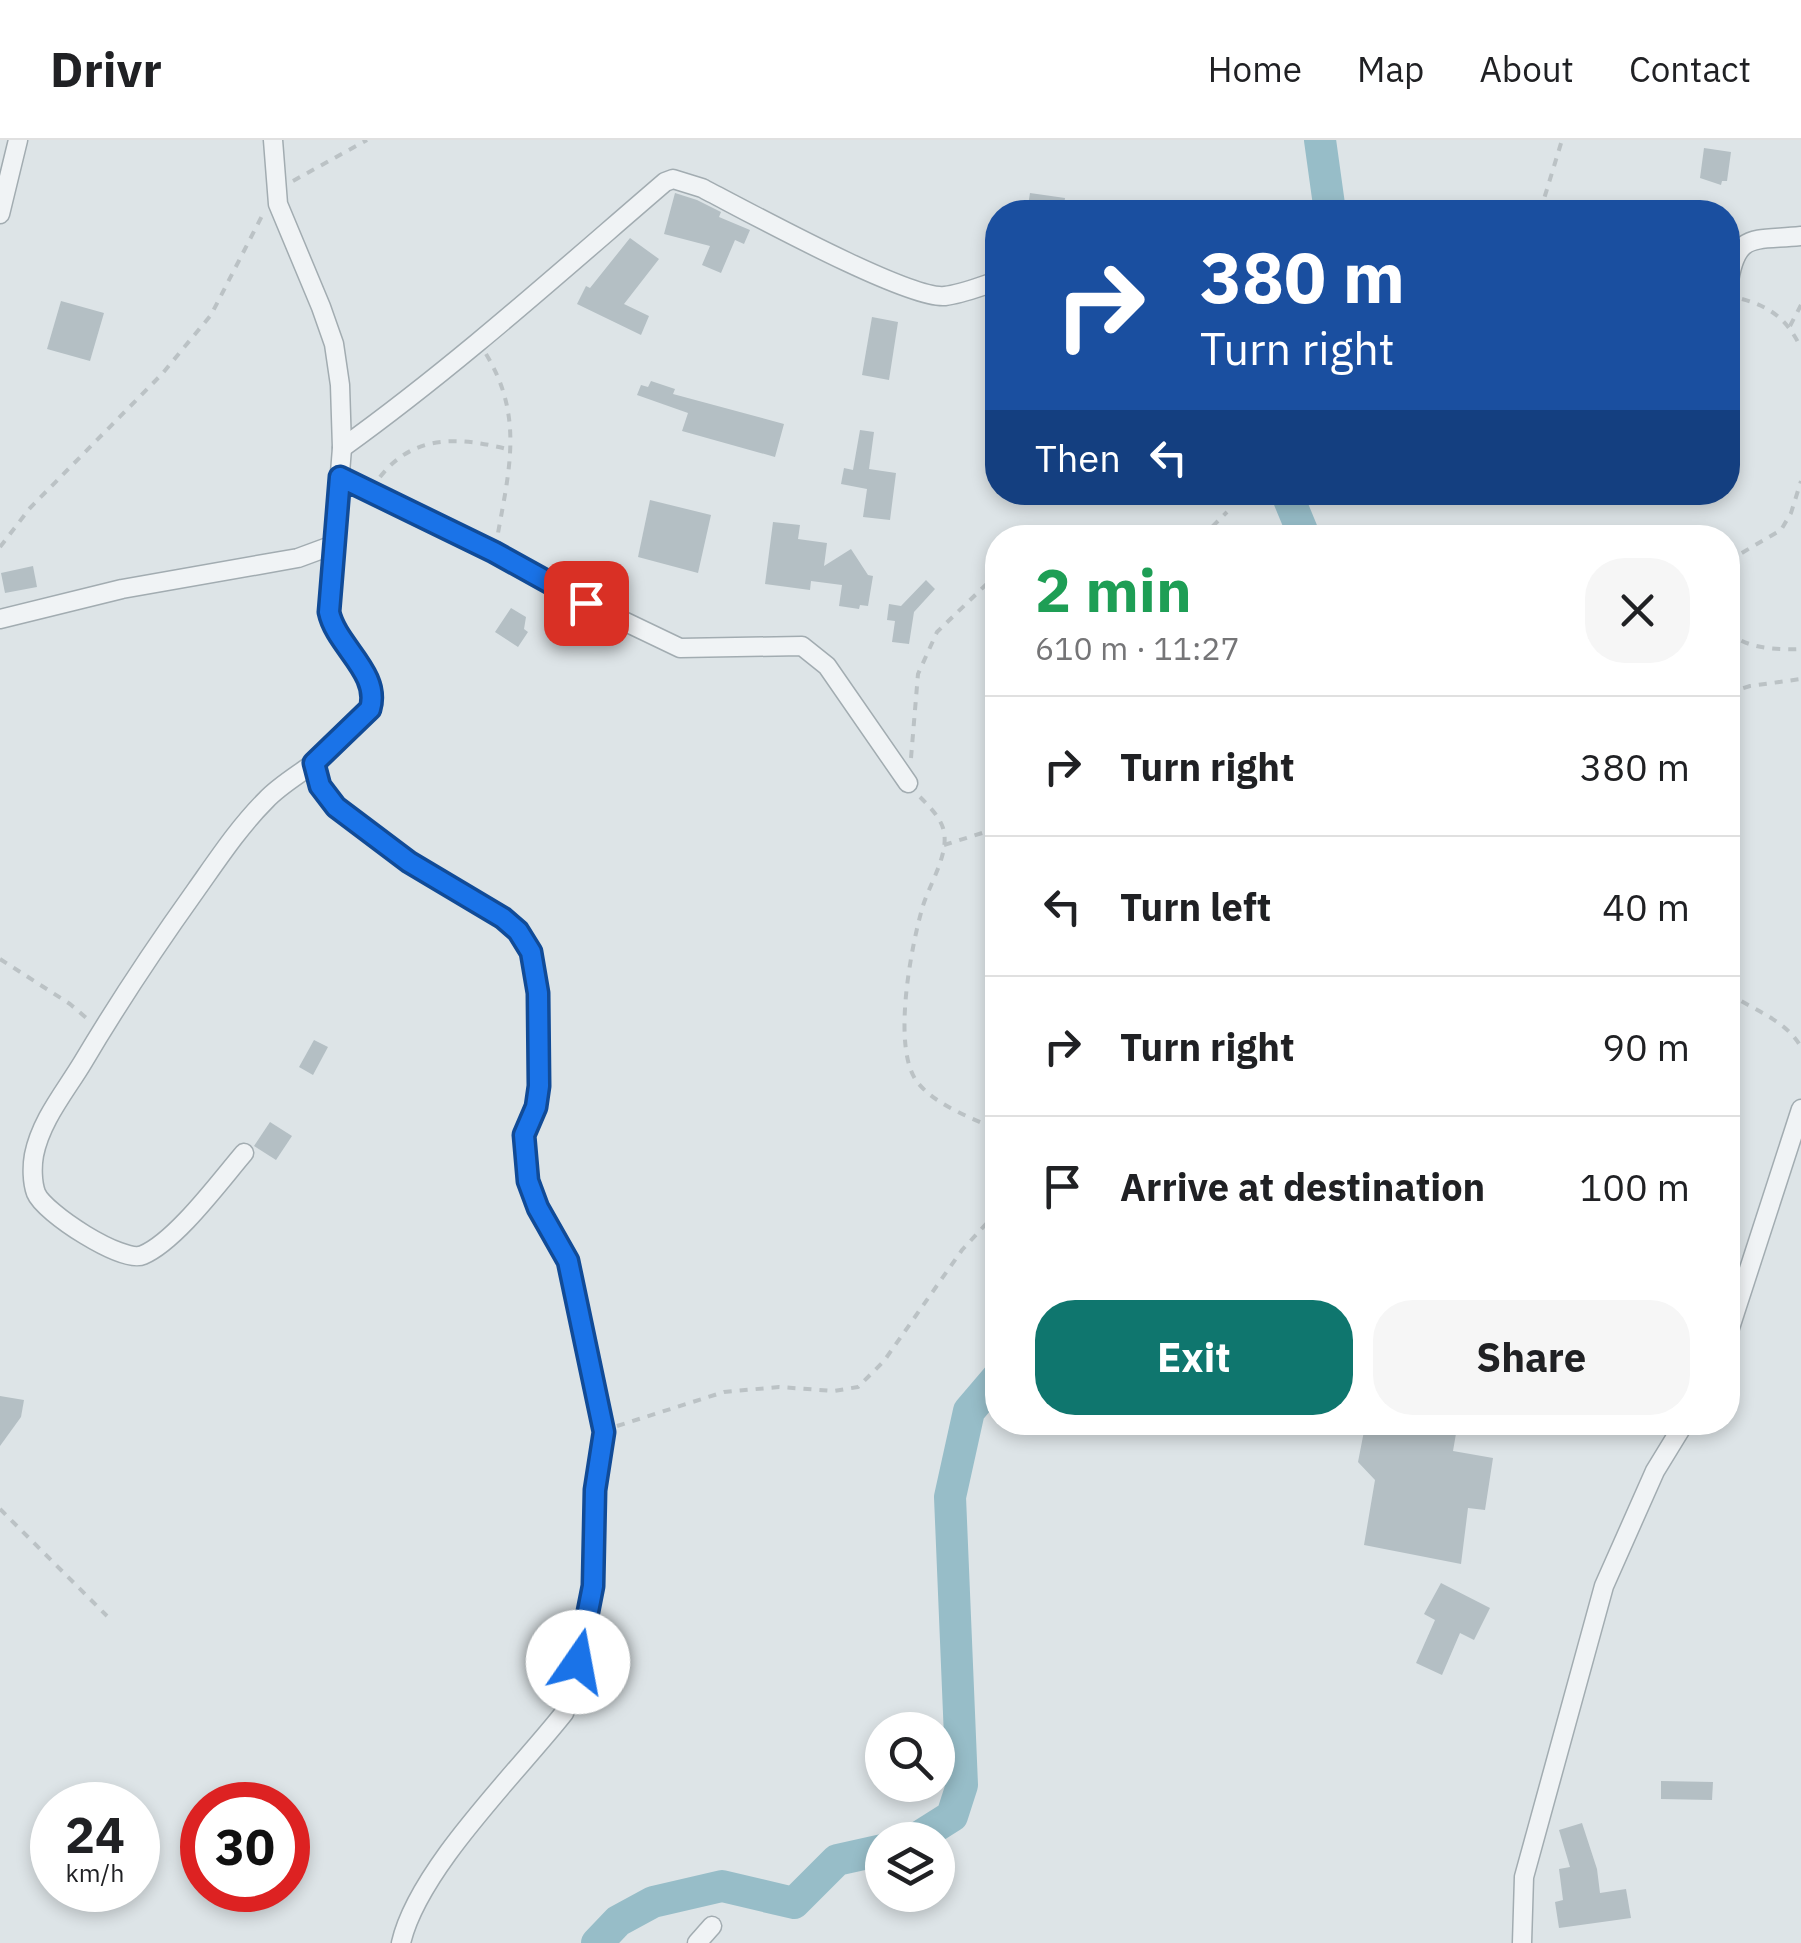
<!DOCTYPE html>
<html lang="en">
<head>
<meta charset="utf-8">
<style>
  body { margin:0; font-family:"IBM Plex Sans",sans-serif; background:#f6f6f6; color:#202124; height:100vh; display:flex; flex-direction:column; font-size:38px; white-space:nowrap }
  * { box-sizing:border-box; margin:0 }
  p { font-size:32px; color:#757577 }
  .icon { flex:none; width:55px; height:55px; fill:none; stroke:currentColor; stroke-width:2; stroke-linecap:round; stroke-linejoin:round }
  .map { position:relative; flex:1; overflow:hidden }
  .panel { position:absolute; left:985px; top:385px; width:755px; height:910px; display:flex; flex-direction:column; background:#fff; border-radius:40px; box-shadow:0 5px 15px #0003 }
  .panel>* { flex:none }
  .hud { position:absolute; left:985px; top:60px; width:755px; height:305px; border-radius:40px; box-shadow:0 5px 15px #0003; background:#1a4fa0; color:#fff; overflow:hidden }
  .tools { position:absolute; left:865px; top:1572px; display:grid; gap:20px }
  .tools a { display:grid; place-items:center; width:90px; height:90px; border-radius:50%; background:#fff; box-shadow:0 5px 15px #0003; font-size:50px }
  .speed { position:absolute; left:30px; top:1642px; display:flex; gap:20px; font-size:50px; font-weight:700; text-align:center }
  .speed>* { display:grid; place-content:center; width:130px; height:130px; border-radius:50%; background:#fff; box-shadow:0 5px 15px #0003; line-height:1 }
  .speed small { font-size:25px; font-weight:400 }
  .speed .limit { border:15px solid #d22; background:#fff; color:#111 }
  .pin { position:absolute; display:grid; place-items:center; width:85px; height:85px; color:#fff; margin:-42px; border-radius:20px; box-shadow:0 5px 15px #0006 }
  .me { position:absolute; width:110px; margin:-55px; rotate:12deg; stroke-linejoin:round; filter:drop-shadow(0 0 8px #0008) }
  .turn { display:flex; align-items:center; gap:35px; height:210px; padding:0 50px; font-size:45px }
  .turn .icon { width:130px; height:130px; stroke-width:2.5 }
  .turn b { display:block; font-size:70px; line-height:85px }
  .then { display:flex; align-items:center; height:95px; padding:0 50px; background:#0003; gap:20px; font-size:38px }
  .round { display:grid; place-items:center; flex:none; width:105px; height:105px; border-radius:40px; background:#f6f6f6 }
  .overview { display:flex; align-items:center; justify-content:space-between; height:170px; padding:0 50px }
  h1 { font-size:60px; font-weight:700; line-height:75px; color:#1e9e55 }
  .cta { display:flex; gap:20px; margin-top:auto; padding:20px 50px }
  .cta a { flex:1; height:115px; border-radius:40px; background:#0f766e; color:#fff; font-size:40px; font-weight:700; line-height:115px; text-align:center }
  .cta a+a { background:#f6f6f6; color:#202124 }
  ul { padding:0; list-style:none }
  li { display:flex; align-items:center; gap:30px; height:140px; padding:0 50px; border-top:2px solid #e0e0e0 }
  li div { flex:1 }
  li b { display:block; font-size:38px }
  li em { font-style:normal }
  header { display:flex; align-items:center; gap:60px; box-sizing:border-box; height:140px; padding:0 50px; background:#fff; border-bottom:2px solid #e0e0e0 }
  header strong { font-size:48px }
  nav { display:flex; gap:55px; margin-inline-start:auto; font-size:35px }
  .map>svg:first-child { display:block }
  .lines { fill:none; stroke-linecap:round; stroke-linejoin:round }
  .river { stroke:#97bdc8; stroke-width:32 }
  .building { fill:#b4bfc4 }
  .minor-casing { stroke:#a2acb1; stroke-width:21 }
  .path { stroke:#bbc2c5; stroke-width:4; stroke-dasharray:8 8; stroke-linecap:butt }
  .minor { stroke:#f0f3f5; stroke-width:18 }
  .route-casing { stroke:#114b97; stroke-width:25 }
  .route { stroke:#1a73e8; stroke-width:18 }
</style>
</head>
<body>
<header>
<strong>Drivr</strong>
<nav><a>Home</a><a>Map</a><a>About</a><a>Contact</a></nav>
</header>
<div class="map">
<svg width="1801" height="1803" viewBox="0 0 1801 1803">
  <rect width="100%" height="100%" fill="#dde4e7"/>
  <g class="lines">
    <g class="river">
      <polyline points="1320,0 1330,72"/>
      <polyline points="1286,352 1305,398"/>
      <polyline points="914,1700 952,1676 962,1645 950,1357 969,1271 998,1237"/>
      <polyline points="597,1803 618,1781 653,1762 722,1746 794,1763 837,1720 882,1710"/>
    </g>
  </g>
  <g class="building">
    <polygon points="1704,8 1731,12 1727,41 1722,41 1721,45 1700,38"/>
    <polygon points="675,53 697,60 721,72 719,77 750,90 744,104 735,100 721,133 702,125 710,106 664,94"/>
    <polygon points="1030,53 1065,58 1063,72 1027,72"/>
    <polygon points="630,98 659,119 624,164 649,176 641,195 577,164 586,146 590,148"/>
    <polygon points="61,161 104,173 90,221 47,209"/>
    <polygon points="872,177 898,182 889,240 862,235"/>
    <polygon points="651,241 675,249 673,254 784,284 775,317 682,291 688,273 637,255 641,245 648,247"/>
    <polygon points="860,290 874,292 869,329 896,333 890,380 863,377 867,349 841,344 844,328 853,330"/>
    <polygon points="650,360 711,375 698,433 638,417"/>
    <polygon points="773,382 800,385 798,399 827,403 824,426 851,409 868,435 873,436 868,466 860,465 859,469 839,466 842,445 811,441 810,450 765,444"/>
    <polygon points="33,426 37,447 5,453 1,433"/>
    <polygon points="926,440 935,449 914,472 909,504 892,502 895,481 887,480 889,464 901,466"/>
    <polygon points="511,468 526,477 524,489 528,492 518,507 495,492"/>
    <polygon points="314,900 328,907 313,935 299,927"/>
    <polygon points="270,982 292,996 276,1020 254,1006"/>
    <polygon points="0,1256 24,1260 21,1277 0,1306"/>
    <polygon points="1394,1282 1458,1282 1453,1311 1493,1318 1485,1370 1468,1368 1461,1424 1364,1405 1375,1340 1358,1322 1365,1286 1393,1291"/>
    <polygon points="1441,1443 1490,1468 1474,1500 1460,1493 1442,1535 1416,1523 1435,1480 1424,1474"/>
    <polygon points="1661,1641 1713,1642 1712,1660 1661,1659"/>
    <polygon points="1582,1683 1597,1729 1600,1753 1626,1749 1631,1778 1559,1788 1555,1762 1563,1760 1559,1729 1570,1727 1559,1690"/>
  </g>
  <g class="lines">
    <defs>
      <g id="minor">
        <path d="M273 0 278 64 321 167 334 204 340 245 342 308 329 471 332 484 372 546 373 559 370 569 314 623 321 646 335 667 409 722 503 778 518 791 531 812 538 853 539 926 538 957 524 995 528 1041 538 1068 568 1121 604 1292 595 1349 593 1445 571 1556 564 1573C516 1634 418 1729 401 1803"/>
        <polyline points="0,74 18,0"/>
        <path d="M1728 147C1736 91 1752 101 1801 96"/>
        <path d="M342 308C456 226 559 133 665 42L673 39 702 48C743 69 908 160 945 156 962 154 981 146 998 141"/>
        <polyline points="341,337 494,412 586,463 680,508 802,506 827,526 908,643"/>
        <polyline points="0,479 122,449 298,418 336,404"/>
        <path d="M244 1013C220 1041 176 1101 143 1115 123 1124 44 1073 36 1053 32 1042 32 1026 34 1015 41 980 65 952 83 922 118 863 156 806 196 750 218 719 239 687 266 660 279 646 298 635 314 623"/>
        <polyline points="1728,1194 1801,969"/>
        <polyline points="697,1803 712,1786"/>
        <polyline points="1522,1803 1524,1737 1604,1446 1655,1331 1685,1282"/>
      </g>
    </defs>
    <use href="#minor" class="minor-casing"/>
    <g class="path">
      <polyline points="293,41 367,0"/>
      <polyline points="1540,72 1562,0"/>
      <path d="M1742 159C1772 167 1788 181 1801 208"/>
      <polyline points="1790,186 1801,165"/>
      <path d="M486 214C523 275 510 327 498 393"/>
      <path d="M380 337C414 293 461 297 511 310"/>
      <polyline points="1359,352 1375,358 1392,352"/>
      <polyline points="1201,398 1227,372"/>
      <polyline points="0,407 30,368 162,234 211,175 264,72"/>
      <polyline points="1728,421 1781,390 1791,373 1801,341"/>
      <path d="M1728 492C1748 509 1775 510 1801 509"/>
      <polyline points="1728,553 1750,546 1801,539"/>
      <polyline points="911,618 918,534 937,492 998,433"/>
      <path d="M920 657C929 666 939 676 943 688 951 713 928 746 922 769 911 808 891 910 918 943 937 966 972 978 998 990"/>
      <polyline points="944,705 998,688"/>
      <polyline points="0,819 70,864 91,882"/>
      <path d="M1728 853C1753 870 1786 880 1801 907"/>
      <polyline points="617,1286 724,1252 779,1247 834,1251 858,1247 884,1221 962,1110 998,1071"/>
      <polyline points="0,1369 107,1476"/>
    </g>
    <use href="#minor" class="minor"/>
  </g>
  <g class="lines">
    <defs>
      <path id="route" d="M578 1522 593 1446 595 1350 604 1292 568 1121 538 1068 528 1041 524 995 536 967 539 946 538 853 531 812 518 791 503 778 409 722 336 667 320 646 314 623 370 569C381 533 336 506 329 472L340 337 494 412 586 463"/>
    </defs>
    <use href="#route" class="route-casing"/>
    <use href="#route" class="route"/>
  </g>
</svg>
<div class="tools">
<a><svg class="icon" aria-label="search" viewBox="0 0 24 24"><circle cx="10" cy="10" r="6"/><path d="M15 15l6 6"/></svg></a>
<a><svg class="icon" aria-label="layers" viewBox="0 0 24 24"><path d="M12 4l9 5-9 5-9-5zM3 14l9 5 9-5"/></svg></a>
</div>
<div class="speed"><div>24<small>km/h</small></div><div class="limit">30</div></div>
<div class="pin" style="left:586px;top:463px;background:#d93025"><svg class="icon" aria-label="arrive" viewBox="0 0 24 24"><path d="M6 21V4h12l-3 4 3 4H6"/></svg></div>
<svg class="me" style="left:578px;top:1522px" viewBox="-20 -20 40 40"><circle r="19" fill="#fff"/><path d="M0-13L10 11 0 6-10 11z" fill="#1a73e8"/></svg>
<div class="hud">
<div class="turn"><svg class="icon" aria-label="right" viewBox="0 0 24 24"><path d="M7 20v-9h11M14 6l5 5-5 5"/></svg><div><b>380 m</b>Turn right</div></div>
<div class="then">Then<svg class="icon" aria-label="left" viewBox="0 0 24 24"><path d="M17 20v-9H6M10 6l-5 5 5 5"/></svg></div>
</div>
<section class="panel">
<div class="overview"><div><h1>2 min</h1><p>610 m · 11:27</p></div><a class="round"><svg class="icon" aria-label="close" viewBox="0 0 24 24"><path d="M6 6l12 12M18 6L6 18"/></svg></a></div>
<ul>
<li><svg class="icon" aria-label="right" viewBox="0 0 24 24"><path d="M7 20v-9h11M14 6l5 5-5 5"/></svg><div><b>Turn right</b></div><em>380 m</em></li>
<li><svg class="icon" aria-label="left" viewBox="0 0 24 24"><path d="M17 20v-9H6M10 6l-5 5 5 5"/></svg><div><b>Turn left</b></div><em>40 m</em></li>
<li><svg class="icon" aria-label="right" viewBox="0 0 24 24"><path d="M7 20v-9h11M14 6l5 5-5 5"/></svg><div><b>Turn right</b></div><em>90 m</em></li>
<li><svg class="icon" aria-label="arrive" viewBox="0 0 24 24"><path d="M6 21V4h12l-3 4 3 4H6"/></svg><div><b>Arrive at destination</b></div><em>100 m</em></li>
</ul>
<div class="cta"><a>Exit</a><a>Share</a></div>
</section>
</div>
</body>
</html>
